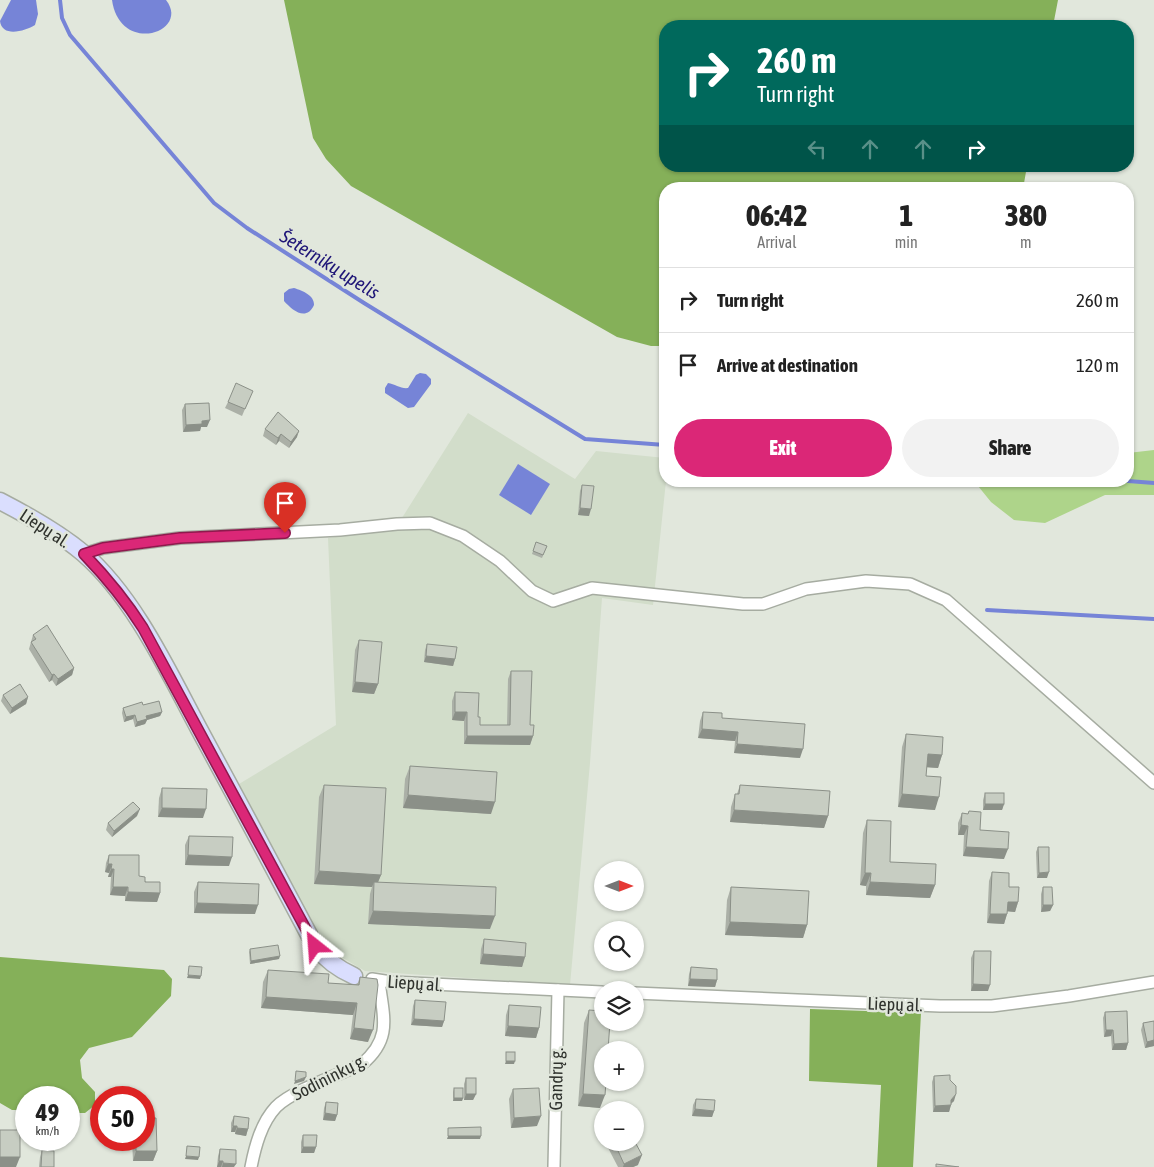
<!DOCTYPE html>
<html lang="en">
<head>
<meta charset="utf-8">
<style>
  body { margin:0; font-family:"Asap Condensed",sans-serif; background:#f2f2f2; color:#222; height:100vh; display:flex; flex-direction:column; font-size:19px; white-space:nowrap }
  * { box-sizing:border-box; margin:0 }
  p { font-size:16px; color:#767676 }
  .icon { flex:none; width:28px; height:28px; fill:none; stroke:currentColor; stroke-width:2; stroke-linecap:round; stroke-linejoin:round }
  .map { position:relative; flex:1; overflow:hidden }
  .side { position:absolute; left:659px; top:182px; width:475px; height:305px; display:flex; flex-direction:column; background:#fff; border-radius:20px; box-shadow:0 1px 4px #0004 }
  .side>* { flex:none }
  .hud { position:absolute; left:659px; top:20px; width:475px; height:152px; border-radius:20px; box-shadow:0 1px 4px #0004; background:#00695c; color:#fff; overflow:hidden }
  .needle { width:32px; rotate:90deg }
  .fabs { position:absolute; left:594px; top:861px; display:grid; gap:10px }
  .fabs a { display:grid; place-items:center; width:50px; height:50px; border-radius:50%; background:#fff; box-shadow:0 1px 4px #0004; font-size:25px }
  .speed { position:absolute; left:15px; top:1086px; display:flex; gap:10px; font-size:25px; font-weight:700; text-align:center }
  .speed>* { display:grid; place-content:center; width:65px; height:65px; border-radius:50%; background:#fff; box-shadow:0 1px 4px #0004; line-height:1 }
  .speed small { font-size:12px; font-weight:400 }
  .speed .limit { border:8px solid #d22; background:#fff; color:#111 }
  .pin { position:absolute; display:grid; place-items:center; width:42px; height:42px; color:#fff; margin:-51px -21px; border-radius:50% 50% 50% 0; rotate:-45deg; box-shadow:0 0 5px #0007 }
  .pin .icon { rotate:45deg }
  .me { position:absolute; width:55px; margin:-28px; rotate:332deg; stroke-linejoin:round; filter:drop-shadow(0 0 4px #0008) }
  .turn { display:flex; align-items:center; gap:18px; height:105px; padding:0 15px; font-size:22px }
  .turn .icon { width:65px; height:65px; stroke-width:2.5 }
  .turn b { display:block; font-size:35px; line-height:42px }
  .lanes { display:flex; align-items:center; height:48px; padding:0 15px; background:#0003; justify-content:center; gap:25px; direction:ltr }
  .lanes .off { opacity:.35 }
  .eta { display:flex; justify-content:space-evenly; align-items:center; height:85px; text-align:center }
  .eta b { font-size:30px; font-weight:800; line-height:35px }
  .primary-button { display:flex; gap:10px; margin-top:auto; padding:10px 15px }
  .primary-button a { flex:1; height:58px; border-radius:30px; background:#db2777; color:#fff; font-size:20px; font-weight:800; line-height:58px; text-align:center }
  .primary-button a+a { background:#f2f2f2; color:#222 }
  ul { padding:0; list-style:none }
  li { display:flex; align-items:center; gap:15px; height:65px; padding:0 15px; border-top:1px solid #e0e0e0 }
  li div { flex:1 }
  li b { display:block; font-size:19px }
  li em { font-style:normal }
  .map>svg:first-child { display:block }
  .built { fill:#d2ddca }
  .green { fill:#aed48a }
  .forest { fill:#85b059 }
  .water { fill:#7684d7 }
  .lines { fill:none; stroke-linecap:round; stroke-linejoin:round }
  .stream { stroke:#7684d7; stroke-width:4 }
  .street-casing { stroke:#a6aca1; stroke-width:14 }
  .secondary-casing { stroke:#a6aca1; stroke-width:19 }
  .street { stroke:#fff; stroke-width:11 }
  .secondary { stroke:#dadefe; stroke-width:16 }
  .wall { fill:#abb0a7 }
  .shaded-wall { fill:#8b9088 }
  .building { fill:#c7cdc2; stroke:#8b9088 }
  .route-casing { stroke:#8e194d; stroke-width:12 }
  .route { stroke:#db2777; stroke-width:9 }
  .labels { text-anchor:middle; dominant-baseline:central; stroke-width:5; stroke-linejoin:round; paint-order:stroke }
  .street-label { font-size:18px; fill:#2f322d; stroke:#e1e7dc }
  .water-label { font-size:19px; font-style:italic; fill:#1e1577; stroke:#e1e7dc }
</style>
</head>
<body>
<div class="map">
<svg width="1154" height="1167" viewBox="0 0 1154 1167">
  <rect width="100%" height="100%" fill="#e1e7dc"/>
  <polygon class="built" points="468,413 575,479 596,451 665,458 665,481 666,481 653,605 602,598 590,763 570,985 365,971 324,947 239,784 336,725 328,538 395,529"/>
  <polygon class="green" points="1154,450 1154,495 1105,495 1045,523 1014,520 991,502 974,481 1128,481 1128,453"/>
  <g class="forest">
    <polygon points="284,0 1058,0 1053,26 665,26 665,166 1027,166 1023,189 665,189 665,346 651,346 617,337 351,186 326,159 313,138"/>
    <polygon points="0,957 164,970 172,979 171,996 132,1037 89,1048 80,1060 82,1078 95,1092 95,1105 85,1113 69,1113 69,1098 26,1098 26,1110 12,1110 0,1103"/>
    <polygon points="810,1009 921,1013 913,1167 877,1167 881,1085 809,1081"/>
  </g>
  <g class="water">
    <path d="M11 0H36L38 14 35 25C25 31 2 38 0 21Z"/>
    <path d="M112 0H166C191 32 120 56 112 0Z"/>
    <path d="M294 288C303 291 314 295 314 305 306 322 292 310 284 301V293L289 289Z"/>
    <path d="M420 373 426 374 431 379V384L414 407 408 408 385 393V388L388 383C395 384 401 389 408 388L416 375Z"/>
    <polygon points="518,464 550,484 531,515 499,495"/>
  </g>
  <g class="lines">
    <g class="stream">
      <polyline points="60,0 62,18 70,35 214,203 247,228 364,303 585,439 665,445"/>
      <polyline points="1128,481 1154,483"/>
      <polyline points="987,610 1154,619"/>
    </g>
    <defs>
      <g id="street">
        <polyline points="84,554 103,548 180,538 340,530 397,524 430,523 463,536 500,561 532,591 553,601 592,588 743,604 763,604 806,589 866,581 910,584 946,600 1154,783"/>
        <polyline points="372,979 391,982 602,992"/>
        <polyline points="635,993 940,1006 992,1006 1069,996 1154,982"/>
        <path d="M251 1167C255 1147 261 1123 276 1107 291 1091 341 1074 362 1064 393 1038 383 1016 379 981"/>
        <polyline points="554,1167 558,990"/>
      </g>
      <path id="secondary" d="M0 501C29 516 58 532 83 553 134 597 168 671 199 729 238 801 277 874 315 946 326 960 338 969 354 976"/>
    </defs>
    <use href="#street" class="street-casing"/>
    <use href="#secondary" class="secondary-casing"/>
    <use href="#street" class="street"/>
    <use href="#secondary" class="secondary"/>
  </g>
  <g class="wall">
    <polygon points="250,397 242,416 225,408 228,402"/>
    <polygon points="185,404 207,427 201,427 200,431 183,432 182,410"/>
    <polygon points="265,429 297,437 289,448 279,441 276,445 263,436"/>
    <polygon points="582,485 589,516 578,515 580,491"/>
    <polygon points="536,542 547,546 542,558 532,554"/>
    <polygon points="33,635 74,668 72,675 56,686 52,680 49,682 29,649"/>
    <polygon points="359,640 378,684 374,694 352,692 355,650"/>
    <polygon points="427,644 455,659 453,666 424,662 425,650"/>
    <polygon points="511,671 533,736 530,745 464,744 464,721 452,720 452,701 455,692 478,717 480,725 507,725 508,679"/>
    <polygon points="3,695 28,697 26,704 10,714 1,701"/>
    <polygon points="143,705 162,712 160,716 147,720 145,724 135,727 133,719 124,722 122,713 123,708"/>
    <polygon points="703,712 722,718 800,758 734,753 735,741 698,738 700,721"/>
    <polygon points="906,734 942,755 938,768 927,767 926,776 935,810 898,807 902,747"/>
    <polygon points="410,766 491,814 403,808 405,779"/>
    <polygon points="324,785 381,875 378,882 490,929 368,924 370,894 372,887 314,884 319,797"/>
    <polygon points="740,785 828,816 824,828 730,822 731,807 735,794 737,794"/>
    <polygon points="162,788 203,818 158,817 159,798"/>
    <polygon points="985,793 1004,804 1002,810 983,810 983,800"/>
    <polygon points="969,811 980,830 1004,859 963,856 964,835 958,835 958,823 962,813 968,814"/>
    <polygon points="137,816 112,837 106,830 108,823"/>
    <polygon points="867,820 890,862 935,885 930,898 866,895 866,886 860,885 863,833"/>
    <polygon points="189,836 229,866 185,865 185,845"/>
    <polygon points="1038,847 1047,878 1037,878 1036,852"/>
    <polygon points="109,855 139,876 160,893 157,902 125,901 125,896 110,895 111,877 108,877 109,873 105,872 106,863"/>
    <polygon points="992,872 1009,887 1018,902 1015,912 1007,911 1007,914 1004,924 987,923 989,881"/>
    <polygon points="198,882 255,914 194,913 194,892"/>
    <polygon points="731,887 807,925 803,938 725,935 727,900"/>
    <polygon points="1043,887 1053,905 1050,911 1041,912 1041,894"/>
    <polygon points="484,939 525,957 522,967 480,964 481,949"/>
    <polygon points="250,949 279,959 250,964 249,952"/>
    <polygon points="974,951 988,991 971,991 971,958"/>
    <polygon points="691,967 717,980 715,987 688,986 689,974"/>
    <polygon points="268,970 328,983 357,985 360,977 368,1042 350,1039 353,1015 261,1008 263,982"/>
    <polygon points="415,1000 444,1021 442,1027 411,1025 413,1006"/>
    <polygon points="509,1005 539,1028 536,1038 505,1036 506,1015"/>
    <polygon points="589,1010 600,1108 578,1106 584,1023"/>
    <polygon points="1105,1012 1128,1043 1126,1050 1112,1050 1111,1036 1104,1037 1103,1018"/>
    <polygon points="1154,1021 1154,1046 1145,1048 1141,1030 1143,1023"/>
    <polygon points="934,1076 950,1080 954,1101 951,1104 949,1112 933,1112 932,1082"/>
    <polygon points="466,1078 476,1094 473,1100 464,1100 464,1084"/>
    <polygon points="454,1088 463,1098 462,1101 453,1101 453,1092"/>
    <polygon points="513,1089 537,1126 511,1128 509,1099"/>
    <polygon points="696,1099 714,1111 712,1117 692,1116 693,1105"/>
    <polygon points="326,1102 337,1115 335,1121 323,1120 324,1108"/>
    <polygon points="234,1116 248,1129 246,1136 235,1134 235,1132 231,1132 231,1123"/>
    <polygon points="601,1117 602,1117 602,1137 597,1127"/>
    <polygon points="303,1135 316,1147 314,1153 301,1153 301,1142"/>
    <polygon points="132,1140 144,1140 157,1151 153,1161 133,1161"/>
    <polygon points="605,1142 635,1142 638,1165 633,1167 618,1167"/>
    <polygon points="220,1149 234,1167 217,1167 218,1156"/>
    <polygon points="42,1150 54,1167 39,1167 40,1157"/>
  </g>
  <g class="shaded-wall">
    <polygon points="210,420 207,427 201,427 200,431 183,432 186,425 202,421"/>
    <polygon points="299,431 297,437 289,448 291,442"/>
    <polygon points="281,434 279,441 276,445 278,438"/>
    <polygon points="580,508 591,509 589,516 578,515"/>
    <polygon points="426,656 455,659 453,666 424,662"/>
    <polygon points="74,668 72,675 56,686 58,679"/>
    <polygon points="54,674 52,680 49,682 52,675"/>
    <polygon points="355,682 378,684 374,694 352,692"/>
    <polygon points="28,697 26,704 10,714 12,708"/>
    <polygon points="162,712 160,716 147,720 145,724 135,727 137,722 146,716"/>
    <polygon points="455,712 467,712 464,721 452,720"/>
    <polygon points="135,715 133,719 124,722 126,717"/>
    <polygon points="702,729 738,732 735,741 698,738"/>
    <polygon points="467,736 533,736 530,745 464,744"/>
    <polygon points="737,744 803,749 800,758 734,753"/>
    <polygon points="928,754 942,755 938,768 923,767"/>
    <polygon points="902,794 939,797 935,810 898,807"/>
    <polygon points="408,795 495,802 491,814 403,808"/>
    <polygon points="985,804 1004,804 1002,810 983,810"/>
    <polygon points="162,808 206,809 203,818 158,817"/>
    <polygon points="140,809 137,816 112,837 114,831"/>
    <polygon points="734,810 828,816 824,828 730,822"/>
    <polygon points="961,825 968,826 964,835 958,835"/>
    <polygon points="966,847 1008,849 1004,859 963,856"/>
    <polygon points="188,855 232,857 229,866 185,865"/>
    <polygon points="108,864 112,864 109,873 105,872"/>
    <polygon points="111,869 114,869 111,877 108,877"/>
    <polygon points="319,871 381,875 376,887 374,882 372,887 314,884"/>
    <polygon points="1049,872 1047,878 1037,878 1039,873"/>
    <polygon points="865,873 871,873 866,886 860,885"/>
    <polygon points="870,882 935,885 930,898 866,895"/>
    <polygon points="113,887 128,887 125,896 110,895"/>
    <polygon points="128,892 160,893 157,902 125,901"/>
    <polygon points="1008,902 1018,902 1015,912 1004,911"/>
    <polygon points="197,903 258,905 255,914 194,913"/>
    <polygon points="1043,905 1053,905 1050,911 1041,912"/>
    <polygon points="373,911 495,916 490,929 368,924"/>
    <polygon points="990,914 1007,914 1004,924 987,923"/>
    <polygon points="730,922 807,925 803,938 725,935"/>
    <polygon points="483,954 525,957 522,967 480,964"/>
    <polygon points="280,956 279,959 250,964 251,961"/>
    <polygon points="188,975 201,976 200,979 187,978"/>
    <polygon points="690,979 717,980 715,987 688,986"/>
    <polygon points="973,984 990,985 988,991 971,991"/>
    <polygon points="266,997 357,1003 353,1015 261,1008"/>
    <polygon points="414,1019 444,1021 442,1027 411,1025"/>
    <polygon points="508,1026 539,1028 536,1038 505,1036"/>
    <polygon points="354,1028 373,1030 368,1042 350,1039"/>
    <polygon points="1106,1030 1113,1030 1111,1036 1104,1037"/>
    <polygon points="1154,1040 1154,1046 1145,1048 1147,1042"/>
    <polygon points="1128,1043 1126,1050 1112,1050 1114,1044"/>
    <polygon points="506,1061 515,1061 514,1064 505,1064"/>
    <polygon points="306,1077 304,1081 294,1084 295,1081"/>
    <polygon points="466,1094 476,1094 473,1100 464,1100"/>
    <polygon points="583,1094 605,1095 600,1108 578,1106"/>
    <polygon points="956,1094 954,1101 949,1105 951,1105 949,1112 933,1112 935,1106 951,1100"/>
    <polygon points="454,1098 463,1098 462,1101 453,1101"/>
    <polygon points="695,1109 714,1111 712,1117 692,1116"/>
    <polygon points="325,1113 337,1115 335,1121 323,1120"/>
    <polygon points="541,1116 537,1126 511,1128 514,1118"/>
    <polygon points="233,1126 237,1126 235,1132 231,1132"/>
    <polygon points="237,1128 248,1129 246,1136 235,1134"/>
    <polygon points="448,1136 481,1136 480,1139 447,1139"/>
    <polygon points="303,1147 316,1147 314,1153 301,1153"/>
    <polygon points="136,1151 157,1151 153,1161 133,1161"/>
    <polygon points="642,1155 638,1165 633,1167 623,1167 624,1164"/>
    <polygon points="186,1156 199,1157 198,1160 185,1159"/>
    <polygon points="0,1157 20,1157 16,1167 0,1167"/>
    <polygon points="219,1161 223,1161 221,1167 217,1167"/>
    <polygon points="223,1163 236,1164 234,1167 222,1167"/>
  </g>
  <g class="building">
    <polygon points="236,383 253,391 245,409 228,402"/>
    <polygon points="209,403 210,420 202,421 202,424 186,425 185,404"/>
    <polygon points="278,412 299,431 291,442 281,434 278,438 265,429"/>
    <polygon points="582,485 594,486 591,509 580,508"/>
    <polygon points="536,542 547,546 543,555 533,551"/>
    <polygon points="47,625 74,668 58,679 54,674 52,675 31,642 36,639 33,635"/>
    <polygon points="359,640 382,642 378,684 355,682"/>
    <polygon points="427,644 457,647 455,659 426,656"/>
    <polygon points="511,671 532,671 530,725 534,725 533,736 467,736 467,712 455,712 455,692 479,693 478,717 480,717 480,725 510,725"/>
    <polygon points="20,684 28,697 12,708 3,695"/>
    <polygon points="159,701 162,712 146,716 147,719 137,722 135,715 126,717 123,708 142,702 143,705"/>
    <polygon points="703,712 722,713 722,718 805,724 803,749 737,744 738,732 702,729"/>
    <polygon points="906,734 943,737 942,755 928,754 926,776 941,777 939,797 902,794"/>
    <polygon points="410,766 497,772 495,802 408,795"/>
    <polygon points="324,785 386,788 381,875 319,871"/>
    <polygon points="740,785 830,791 828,816 734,810 735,794 739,794"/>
    <polygon points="162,788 207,789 206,809 162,808"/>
    <rect x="985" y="793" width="19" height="11"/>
    <polygon points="133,802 140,809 114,831 108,823"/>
    <polygon points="969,811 981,812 980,830 1009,832 1008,849 966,847 968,826 961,825 962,813 968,814"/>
    <polygon points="867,820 891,821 890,862 936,864 935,885 870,882 871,873 865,873"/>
    <polygon points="189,836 233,837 232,857 188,855"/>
    <polygon points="1038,847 1049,847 1049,872 1039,873"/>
    <polygon points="109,855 139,855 139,876 145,877 145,882 160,882 160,893 128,892 128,887 113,887 114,869 111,869 112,864 108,864"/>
    <polygon points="992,872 1009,873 1009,887 1019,887 1018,902 1008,902 1007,914 990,914"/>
    <polygon points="198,882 259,884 258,905 197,903"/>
    <polygon points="374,882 496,887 495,916 373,911"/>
    <polygon points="731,887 809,891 807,925 730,922"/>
    <polygon points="1043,887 1052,887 1053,905 1043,905"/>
    <polygon points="484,939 526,943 525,957 483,954"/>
    <polygon points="278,945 280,956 251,961 250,949"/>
    <polygon points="974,951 991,951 990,985 973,984"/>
    <polygon points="189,966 202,967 201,976 188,975"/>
    <polygon points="691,967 717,969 717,980 690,979"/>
    <polygon points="268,970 329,974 328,983 359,985 360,977 377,979 378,985 373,1030 354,1028 357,1003 266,997"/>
    <polygon points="415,1000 446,1002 444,1021 414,1019"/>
    <polygon points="509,1005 541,1007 539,1028 508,1026"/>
    <polygon points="589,1010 602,1011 602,1022 610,1022 608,1050 602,1050 602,1082 606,1082 605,1095 583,1094"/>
    <polygon points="1127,1011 1128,1043 1114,1044 1113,1030 1106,1030 1105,1012"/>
    <polygon points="1154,1021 1154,1040 1147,1042 1143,1023"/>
    <rect x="506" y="1052" width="9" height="9"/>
    <polygon points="296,1071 306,1072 306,1077 295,1081"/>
    <polygon points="950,1075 950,1080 956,1086 956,1094 951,1100 951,1105 935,1106 934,1076"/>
    <rect x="466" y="1078" width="10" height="16"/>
    <rect x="454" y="1088" width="9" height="10"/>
    <polygon points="539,1088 541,1116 514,1118 513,1089"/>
    <polygon points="696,1099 715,1100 714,1111 695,1109"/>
    <polygon points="326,1102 338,1103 337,1115 325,1113"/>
    <polygon points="234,1116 249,1118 248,1129 237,1128 237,1126 233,1126"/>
    <polygon points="144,1118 156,1118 157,1151 136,1151 136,1140 144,1140"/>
    <polygon points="481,1127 481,1136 448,1136 448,1128"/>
    <rect x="0" y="1130" width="20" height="27"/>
    <polygon points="303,1135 317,1135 316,1147 303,1147"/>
    <polygon points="614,1142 635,1142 642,1155 624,1164"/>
    <polygon points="187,1146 200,1147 199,1157 186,1156"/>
    <polygon points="220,1149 236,1150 236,1164 223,1163 223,1161 219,1161"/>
    <polygon points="42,1150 54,1151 54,1167 41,1167"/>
    <polygon points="936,1164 959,1167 936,1167"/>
  </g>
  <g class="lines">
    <defs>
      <path id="route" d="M285 533 180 538 103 548 84 554C106 577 126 601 143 628L315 946"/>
    </defs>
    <use href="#route" class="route-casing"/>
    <use href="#route" class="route"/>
  </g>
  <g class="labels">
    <g class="street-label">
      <text transform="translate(45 528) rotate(33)">Liepų al.</text>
      <text transform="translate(415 983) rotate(4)">Liepų al.</text>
      <text transform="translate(895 1004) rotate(2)">Liepų al.</text>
      <text transform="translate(329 1077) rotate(-27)">Sodininkų g.</text>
      <text transform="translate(556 1079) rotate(-89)">Gandrų g.</text>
    </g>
    <g class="water-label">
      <text transform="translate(330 264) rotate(32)">Šeternikų upelis</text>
    </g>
  </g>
</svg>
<div class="fabs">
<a><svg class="needle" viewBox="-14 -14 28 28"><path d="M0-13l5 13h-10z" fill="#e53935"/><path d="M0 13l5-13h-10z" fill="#767676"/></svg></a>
<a><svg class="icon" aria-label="search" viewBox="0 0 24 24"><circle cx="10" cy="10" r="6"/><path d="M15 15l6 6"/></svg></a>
<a><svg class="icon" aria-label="layers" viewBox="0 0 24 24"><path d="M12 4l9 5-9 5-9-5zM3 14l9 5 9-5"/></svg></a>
<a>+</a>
<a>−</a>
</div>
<div class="speed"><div>49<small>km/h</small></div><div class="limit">50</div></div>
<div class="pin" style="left:285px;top:533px;background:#d93025"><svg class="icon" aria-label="arrive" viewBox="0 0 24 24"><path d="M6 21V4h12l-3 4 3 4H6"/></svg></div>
<svg class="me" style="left:315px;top:946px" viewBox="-20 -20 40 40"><path d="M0-17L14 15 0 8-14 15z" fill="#db2777" stroke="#fff" stroke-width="4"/></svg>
<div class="hud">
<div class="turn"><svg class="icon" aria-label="right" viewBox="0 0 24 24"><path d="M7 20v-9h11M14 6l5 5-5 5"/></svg><div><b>260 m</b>Turn right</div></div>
<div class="lanes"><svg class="icon off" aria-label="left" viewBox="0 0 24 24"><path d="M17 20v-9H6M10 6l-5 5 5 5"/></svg><svg class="icon off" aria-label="ahead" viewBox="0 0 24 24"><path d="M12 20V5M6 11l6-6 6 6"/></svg><svg class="icon off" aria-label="ahead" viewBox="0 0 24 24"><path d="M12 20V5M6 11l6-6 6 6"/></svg><svg class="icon" aria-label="right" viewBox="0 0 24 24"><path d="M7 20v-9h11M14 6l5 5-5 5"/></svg></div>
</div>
<section class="side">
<div class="eta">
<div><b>06:42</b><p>Arrival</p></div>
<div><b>1</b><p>min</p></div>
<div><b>380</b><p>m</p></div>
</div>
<ul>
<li><svg class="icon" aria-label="right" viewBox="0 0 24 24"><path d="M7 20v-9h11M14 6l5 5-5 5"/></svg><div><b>Turn right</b></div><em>260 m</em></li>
<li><svg class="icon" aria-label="arrive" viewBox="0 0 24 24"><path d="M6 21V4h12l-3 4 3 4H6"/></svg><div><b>Arrive at destination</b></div><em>120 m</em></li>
</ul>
<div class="primary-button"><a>Exit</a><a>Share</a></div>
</section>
</div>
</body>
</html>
